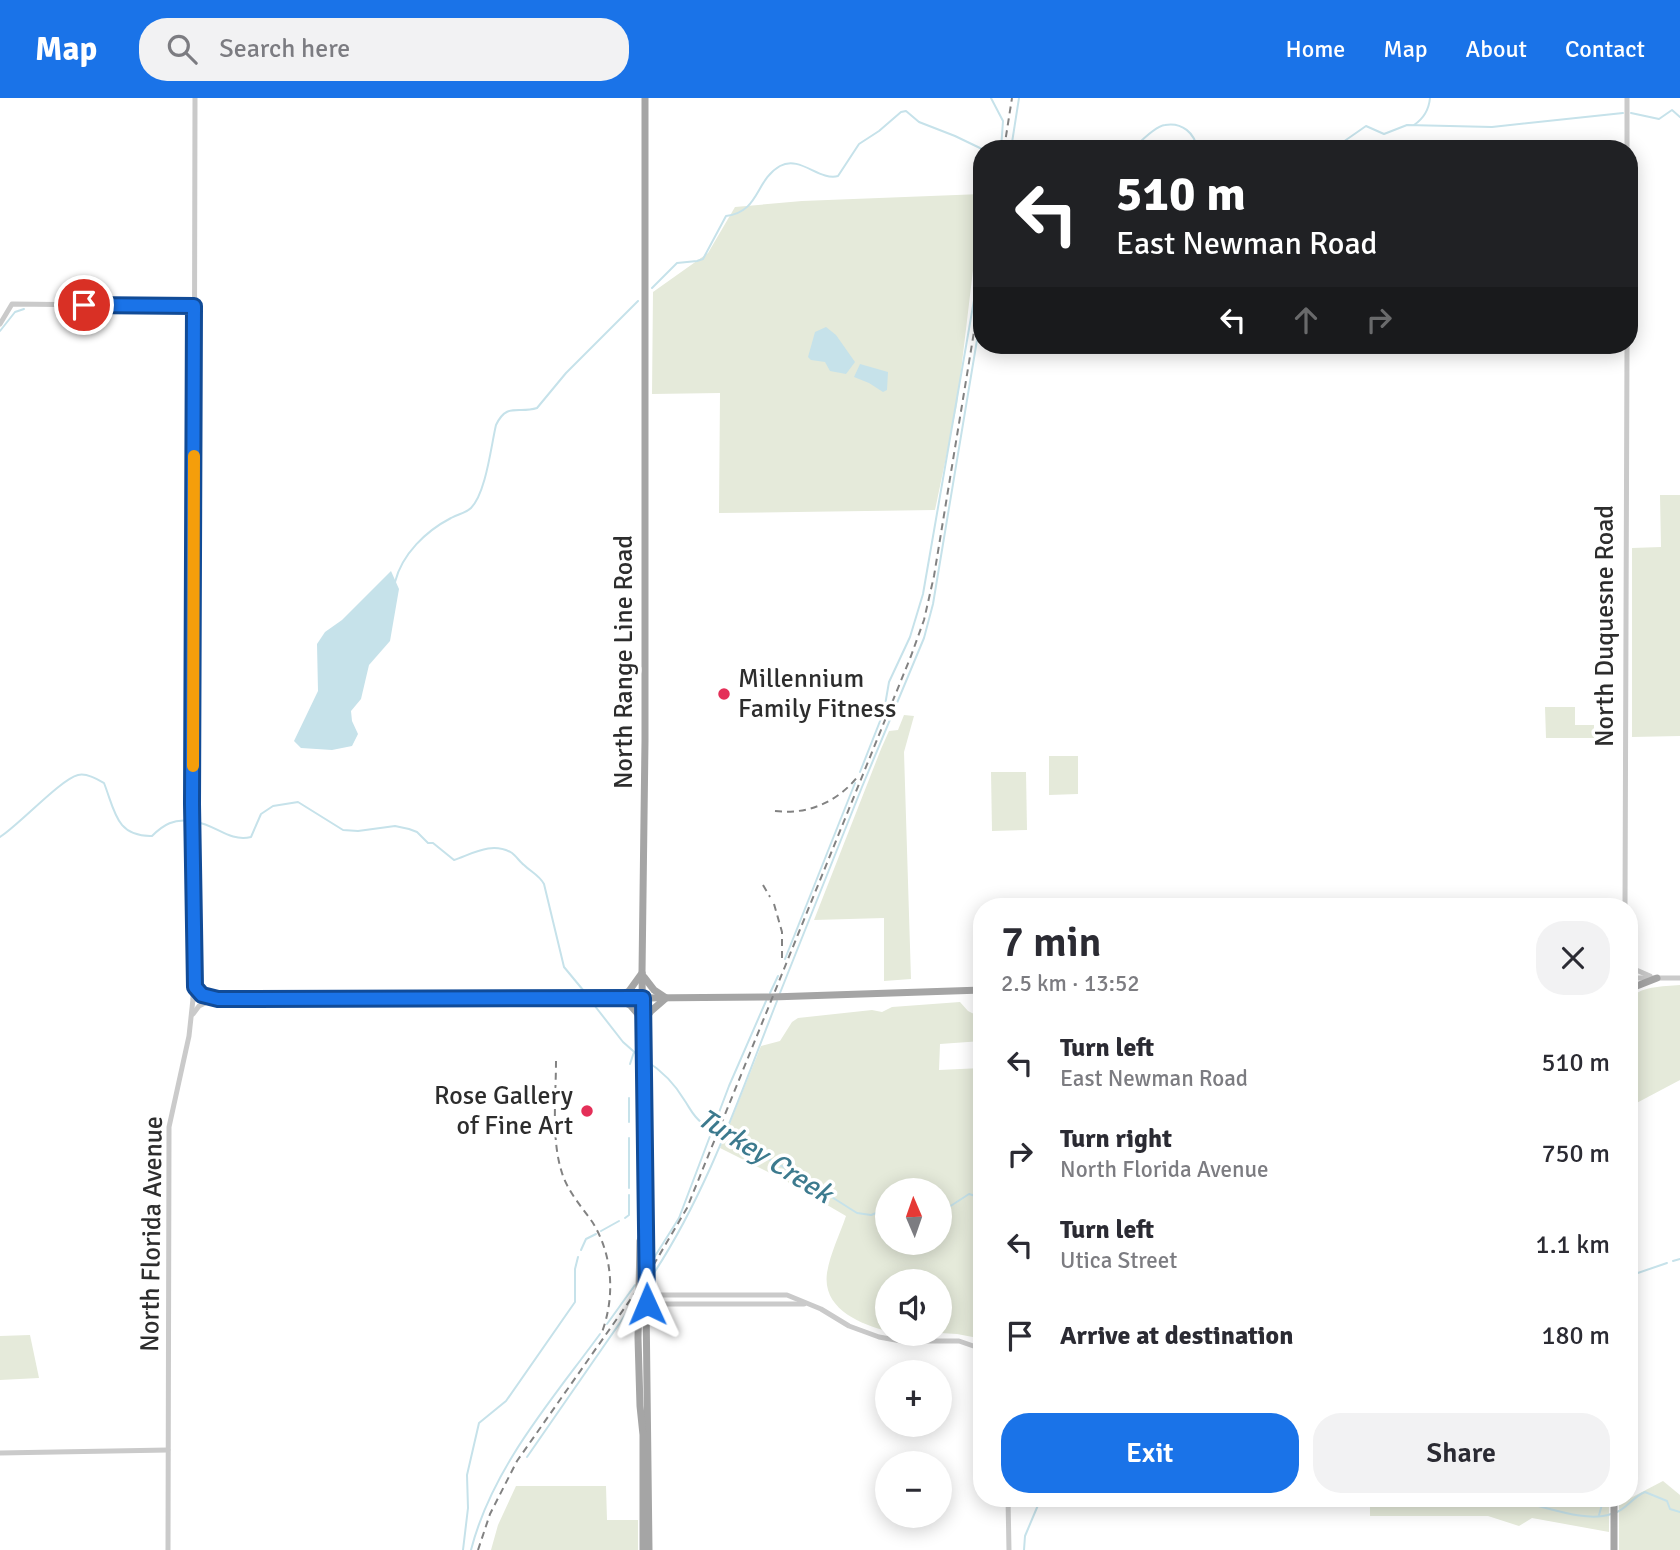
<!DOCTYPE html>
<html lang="en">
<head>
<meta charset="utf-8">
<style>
  body { margin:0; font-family:Signika,sans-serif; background:#f2f2f3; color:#2b2b33; height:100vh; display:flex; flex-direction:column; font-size:26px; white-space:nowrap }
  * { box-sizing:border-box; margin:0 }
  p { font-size:23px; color:#7c7c81 }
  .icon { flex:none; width:38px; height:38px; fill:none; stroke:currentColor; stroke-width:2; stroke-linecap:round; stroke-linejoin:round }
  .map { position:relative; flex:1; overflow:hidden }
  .panel { position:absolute; left:973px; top:800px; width:665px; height:609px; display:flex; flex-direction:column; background:#fff; border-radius:28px; box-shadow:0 4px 18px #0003 }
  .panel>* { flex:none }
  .guide { position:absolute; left:973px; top:42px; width:665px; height:214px; border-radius:28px; box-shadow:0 4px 18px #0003; background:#202124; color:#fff; overflow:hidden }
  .needle { width:46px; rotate:358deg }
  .controls { position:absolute; left:875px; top:1080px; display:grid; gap:14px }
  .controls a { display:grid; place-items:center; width:77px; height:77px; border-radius:50%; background:#fff; box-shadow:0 4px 18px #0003; font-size:35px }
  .pin { position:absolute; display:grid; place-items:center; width:60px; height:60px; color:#fff; margin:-30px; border:4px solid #fff; border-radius:50%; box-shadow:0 2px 7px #0007 }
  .me { position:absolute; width:77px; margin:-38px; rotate:359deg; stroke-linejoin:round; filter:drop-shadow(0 0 5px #0008) }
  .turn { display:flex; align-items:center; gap:24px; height:147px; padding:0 28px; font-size:32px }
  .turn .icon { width:91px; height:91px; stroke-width:2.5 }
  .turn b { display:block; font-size:49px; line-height:60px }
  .lanes { display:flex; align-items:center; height:66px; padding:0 28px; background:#0003; justify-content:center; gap:35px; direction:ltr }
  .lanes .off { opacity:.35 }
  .round { display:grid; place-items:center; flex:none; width:74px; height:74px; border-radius:28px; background:#f2f2f3 }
  .overview { display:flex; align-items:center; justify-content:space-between; height:119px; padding:0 28px }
  h1 { font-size:42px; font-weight:600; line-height:52px }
  .button { display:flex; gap:14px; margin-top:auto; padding:14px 28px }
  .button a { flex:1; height:80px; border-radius:28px; background:#1a73e8; color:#fff; font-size:28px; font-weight:600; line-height:80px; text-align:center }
  .button a+a { background:#f2f2f3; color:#2b2b33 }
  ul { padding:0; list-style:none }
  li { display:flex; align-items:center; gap:21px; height:91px; padding:0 28px }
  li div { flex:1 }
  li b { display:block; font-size:26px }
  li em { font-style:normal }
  header { display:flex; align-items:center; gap:42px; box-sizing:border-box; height:98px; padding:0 35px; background:#1a73e8; color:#fff }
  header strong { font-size:33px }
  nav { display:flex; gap:38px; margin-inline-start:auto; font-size:24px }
  .search { width:490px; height:63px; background:#f2f2f3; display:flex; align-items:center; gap:18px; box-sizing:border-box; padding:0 24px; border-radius:28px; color:#7c7c81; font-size:26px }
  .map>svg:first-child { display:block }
  .green { fill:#e5eada; fill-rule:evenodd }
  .water { fill:#c6e2ea }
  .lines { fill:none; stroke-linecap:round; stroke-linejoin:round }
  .stream { stroke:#c6e2ea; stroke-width:2 }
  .minor { stroke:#cacaca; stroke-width:5 }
  .major { stroke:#a5a5a5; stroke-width:7 }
  .rail { stroke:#828282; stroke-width:2; stroke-dasharray:7 5; stroke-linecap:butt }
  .route-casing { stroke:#114b97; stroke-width:18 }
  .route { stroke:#1a73e8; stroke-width:12 }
  .slow { stroke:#f59e0b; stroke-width:12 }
  .poi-dot { fill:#e42f58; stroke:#fff; stroke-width:2.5 }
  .labels { text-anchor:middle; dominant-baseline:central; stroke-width:7; stroke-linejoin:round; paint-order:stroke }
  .street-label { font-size:26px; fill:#2d2d2d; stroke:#fff }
  .poi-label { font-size:26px; fill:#2d2d2d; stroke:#fff; text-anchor:start }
  .water-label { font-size:28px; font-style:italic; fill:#3c7a8e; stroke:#fff }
</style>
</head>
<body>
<header>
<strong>Map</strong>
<div class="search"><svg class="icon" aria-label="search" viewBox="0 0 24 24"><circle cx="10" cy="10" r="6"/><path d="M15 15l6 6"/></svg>Search here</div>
<nav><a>Home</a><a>Map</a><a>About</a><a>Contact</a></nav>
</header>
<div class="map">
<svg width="1680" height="1452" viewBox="0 0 1680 1452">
  <rect width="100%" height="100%" fill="#fff"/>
  <g class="green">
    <polygon points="982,96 957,307 935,412 719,415 720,295 652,296 653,194 708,155 735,109 802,103"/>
    <polygon points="1660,397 1680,397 1680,638 1632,639 1632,450 1661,449"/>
    <polygon points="1545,609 1575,609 1575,627 1594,627 1594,640 1546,640"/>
    <polygon points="904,617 914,618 904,654 911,881 884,883 884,820 814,822 881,651 889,633 898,632"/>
    <polygon points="1049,658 1078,658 1078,696 1049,697"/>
    <polygon points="991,674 1026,674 1027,732 992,733"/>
    <path d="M1680 887V982L1629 1009V903C1639 887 1663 889 1680 887Z"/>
    <path d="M960 904 968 913 982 920V943L940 946 939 972 982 970V1233L978 1240 957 1236 940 1235V1183H887V1233C860 1226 822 1211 827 1175 830 1156 840 1136 846 1118L786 1083 720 1050 761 948 780 943 792 924 798 920 872 912 882 914 892 909ZM887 1092H940V1144H887Z"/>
    <polygon points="30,1237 39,1280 0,1282 0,1238"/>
    <polygon points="1663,1383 1680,1397 1680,1452 1619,1452 1619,1406"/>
    <polygon points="516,1388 606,1388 607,1422 638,1422 638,1452 491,1452 498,1427"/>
    <polygon points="1370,1400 1581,1400 1609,1403 1609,1434 1532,1420 1519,1428 1488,1418 1370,1418"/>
  </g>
  <g class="water">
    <polygon points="826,229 836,237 855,264 846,276 830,273 825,264 811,262 808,259 815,234"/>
    <polygon points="860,266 888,274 887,292 883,294 869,285 854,279"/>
    <polygon points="391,473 399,491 390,543 369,567 361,601 351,613 352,623 358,636 352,648 332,652 301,650 294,643 318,593 317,546 325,534 342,522"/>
  </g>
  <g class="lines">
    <g class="stream">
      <polyline points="991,0 1003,23 1001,51"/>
      <polyline points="1631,15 1659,21 1672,12 1680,19"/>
      <path d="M1414 27C1423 21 1429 11 1430 0"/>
      <polyline points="1011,51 1019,0"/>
      <path d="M1133 51C1140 44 1155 28 1165 27 1182 24 1195 35 1197 51"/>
      <polyline points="1333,51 1366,28 1384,36 1407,27 1492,29 1623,15"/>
      <path d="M652 190 677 165 697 163 703 161 726 118C760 114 755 82 780 68 800 57 819 83 838 78L859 46 879 33 901 14 906 13 919 24 955 38 982 51"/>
      <polyline points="0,233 15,214 24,211"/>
      <path d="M395 484C402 456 426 433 451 420 458 416 466 415 471 410 486 395 491 348 496 327 507 304 518 316 537 310L566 275 638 203"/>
      <polyline points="860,674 884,613 889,584 910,539 923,496 982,156"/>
      <path d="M196 724C216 727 229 744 251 739L261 716 273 708 298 704 343 732 358 733 395 728 409 731 417 734 428 745H433L454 762C472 756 492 743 512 755 516 758 520 764 524 767 531 774 539 777 544 786L564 869 588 898"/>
      <path d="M0 739C19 727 61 681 78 677 87 675 97 681 104 685 115 713 116 739 152 738 164 726 174 721 190 723"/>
      <polyline points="785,861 855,685"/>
      <polyline points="770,895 778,878"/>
      <polyline points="780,895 862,689 924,540 933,506 982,212"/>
      <polyline points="591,903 623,944 640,959"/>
      <path d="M645 962C661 972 675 986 685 1003 691 1012 693 1018 702 1025L789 1072 857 1115 871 1117 887 1111"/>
      <polyline points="630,966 634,954"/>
      <polyline points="629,1024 629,1000"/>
      <polyline points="629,1040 629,1090"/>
      <polyline points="940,1109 949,1109 969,1096 982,1100"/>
      <polyline points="625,1120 629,1117 629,1097"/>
      <polyline points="601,1133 619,1123"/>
      <polyline points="581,1152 586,1141 596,1136"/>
      <polyline points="1673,1163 1680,1161"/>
      <polyline points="650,1166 679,1120 729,988 766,903"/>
      <polyline points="1629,1178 1667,1165"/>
      <path d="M650 1181C707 1096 740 997 777 903"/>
      <polyline points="607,1226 635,1187"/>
      <polyline points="527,1359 635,1203"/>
      <path d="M1461 1400C1477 1403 1493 1401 1510 1402 1539 1405 1583 1426 1611 1416"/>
      <path d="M1617 1414C1628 1409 1633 1399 1645 1394L1667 1403 1670 1411 1680 1414"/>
      <polyline points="1599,1417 1604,1400"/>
      <polyline points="463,1452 468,1410 467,1377 479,1325 506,1303 575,1204 575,1171 578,1159"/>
      <path d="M471 1452C492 1370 551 1303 600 1236"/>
      <polyline points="1024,1452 1025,1438 1041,1400"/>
    </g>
    <g class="minor">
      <polyline points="1627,0 1627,51"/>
      <polyline points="0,226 12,206 194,208"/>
      <polyline points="1625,808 1627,247"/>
      <polyline points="1629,865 1634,871 1650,878"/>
      <polyline points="1629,880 1680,880"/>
      <polyline points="193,901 643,900"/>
      <polyline points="193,916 199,908 209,903"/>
      <polyline points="643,1197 787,1197 821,1211 849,1228 879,1239 901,1243 959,1243 982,1251"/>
      <polyline points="639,1206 804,1206"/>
      <polyline points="0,1355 168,1352"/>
      <polyline points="1008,1400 1009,1452"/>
      <polyline points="168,1452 169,1029 189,938 193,901 195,0"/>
    </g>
    <g class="major">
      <polyline points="645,0 645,643 642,875 649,1452"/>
      <polyline points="1629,891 1657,880"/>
      <polyline points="616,900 630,907 644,923 651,913 666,900 654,892 644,879"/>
      <polyline points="616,900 629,893 642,875"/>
      <polyline points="643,900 772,899 982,892"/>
      <polyline points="650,1218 656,1206"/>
      <polyline points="1614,1400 1614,1452"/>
      <polyline points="643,1452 643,1337 640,1308 638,1240 640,1143 644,1132"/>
    </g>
    <g class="rail">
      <polyline points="1004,51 1012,0"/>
      <path d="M775 713C808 717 838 704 859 677"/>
      <polyline points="763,787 770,799"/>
      <polyline points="774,806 782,834 782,863"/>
      <path d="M556 963C556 999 551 1041 562 1075 568 1094 582 1109 593 1125 613 1158 615 1199 602 1234"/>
      <polyline points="478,1452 490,1416 517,1363 647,1178 687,1110 911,558 924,522 934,478 982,185"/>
    </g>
  </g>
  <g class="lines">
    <defs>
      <polyline id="route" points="84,207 194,208 192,706 195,889 202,897 218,901 643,900 647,1206"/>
    </defs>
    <use href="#route" class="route-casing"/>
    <use href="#route" class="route"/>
    <polyline class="slow" points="193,668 194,358"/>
  </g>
  <g class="poi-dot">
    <circle cx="724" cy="596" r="7"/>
    <circle cx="587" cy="1013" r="7"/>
  </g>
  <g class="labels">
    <g class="street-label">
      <text transform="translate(1605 528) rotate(-90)">North Duquesne Road</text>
      <text transform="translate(624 564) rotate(-90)">North Range Line Road</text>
      <text transform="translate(152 1136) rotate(-89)">North Florida Avenue</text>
    </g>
    <g class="poi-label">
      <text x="738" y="581">Millennium<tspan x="738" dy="30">Family Fitness</tspan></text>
      <text x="573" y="998" text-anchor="end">Rose Gallery<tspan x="573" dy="30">of Fine Art</tspan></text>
    </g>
    <g class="water-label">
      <text transform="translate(765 1058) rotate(32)">Turkey Creek</text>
    </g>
  </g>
</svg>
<div class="controls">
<a><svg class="needle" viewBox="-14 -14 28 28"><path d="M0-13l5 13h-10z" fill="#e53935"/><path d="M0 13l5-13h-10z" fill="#7c7c81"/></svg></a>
<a><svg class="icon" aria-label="sound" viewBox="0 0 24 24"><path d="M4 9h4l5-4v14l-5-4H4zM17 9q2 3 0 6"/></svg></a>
<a>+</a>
<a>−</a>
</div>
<div class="pin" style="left:84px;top:207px;background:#d93025"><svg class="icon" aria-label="arrive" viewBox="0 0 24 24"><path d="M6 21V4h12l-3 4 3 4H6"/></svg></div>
<svg class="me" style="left:647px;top:1206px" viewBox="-20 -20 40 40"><path d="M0-17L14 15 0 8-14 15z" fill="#1a73e8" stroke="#fff" stroke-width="4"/></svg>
<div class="guide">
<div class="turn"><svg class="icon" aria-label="left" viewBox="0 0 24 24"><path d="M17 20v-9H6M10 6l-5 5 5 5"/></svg><div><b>510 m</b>East Newman Road</div></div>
<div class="lanes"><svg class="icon" aria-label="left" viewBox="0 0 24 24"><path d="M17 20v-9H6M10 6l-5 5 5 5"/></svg><svg class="icon off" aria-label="ahead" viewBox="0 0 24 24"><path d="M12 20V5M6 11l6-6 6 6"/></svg><svg class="icon off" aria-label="right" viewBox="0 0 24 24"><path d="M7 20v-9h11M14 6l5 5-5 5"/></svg></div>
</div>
<section class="panel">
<div class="overview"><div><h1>7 min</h1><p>2.5 km · 13:52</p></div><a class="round"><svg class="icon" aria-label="close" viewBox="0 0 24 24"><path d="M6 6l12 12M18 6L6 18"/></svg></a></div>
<ul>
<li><svg class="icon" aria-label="left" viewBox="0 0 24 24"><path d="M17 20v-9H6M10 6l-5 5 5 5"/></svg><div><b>Turn left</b><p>East Newman Road</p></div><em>510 m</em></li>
<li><svg class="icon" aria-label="right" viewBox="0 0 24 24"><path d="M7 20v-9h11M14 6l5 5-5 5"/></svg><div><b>Turn right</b><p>North Florida Avenue</p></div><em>750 m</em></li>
<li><svg class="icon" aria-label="left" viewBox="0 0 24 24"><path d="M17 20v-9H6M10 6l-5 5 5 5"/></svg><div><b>Turn left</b><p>Utica Street</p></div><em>1.1 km</em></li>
<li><svg class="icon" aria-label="arrive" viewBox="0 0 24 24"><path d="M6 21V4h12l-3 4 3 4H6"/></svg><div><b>Arrive at destination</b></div><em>180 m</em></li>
</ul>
<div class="button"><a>Exit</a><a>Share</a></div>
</section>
</div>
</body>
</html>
